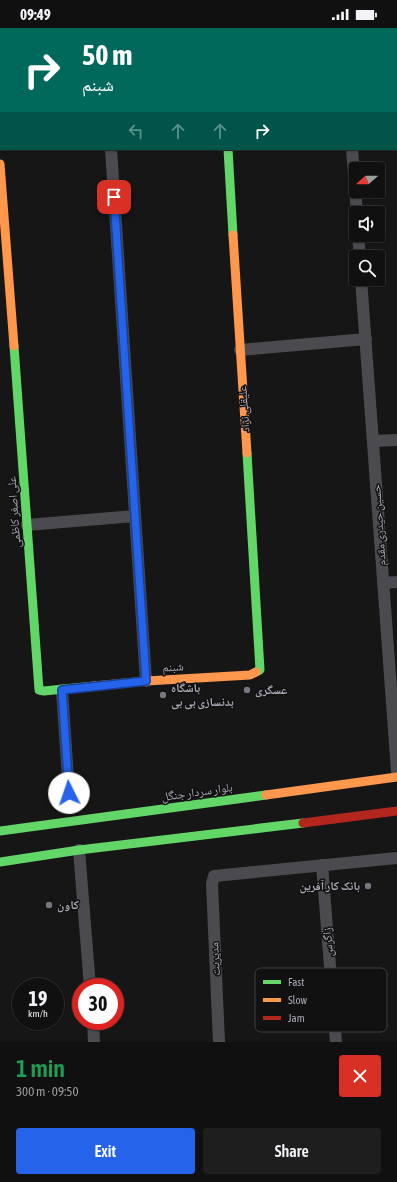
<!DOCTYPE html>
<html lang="en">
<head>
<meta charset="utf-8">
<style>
  body { margin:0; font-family:"Asap Condensed","Noto Naskh Arabic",sans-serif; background:#1e1e1f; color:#f1f3f6; height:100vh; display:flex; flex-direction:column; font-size:15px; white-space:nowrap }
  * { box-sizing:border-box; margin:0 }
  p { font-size:13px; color:#9c9d9f }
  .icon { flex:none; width:22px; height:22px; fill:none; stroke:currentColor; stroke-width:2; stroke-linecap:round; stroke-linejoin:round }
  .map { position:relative; height:1014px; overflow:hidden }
  .details { display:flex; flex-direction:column; background:#101011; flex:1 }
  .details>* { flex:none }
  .hud { position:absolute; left:0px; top:0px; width:397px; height:122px; box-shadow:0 1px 3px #0004,0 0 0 1px #303031; background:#00695c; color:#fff; overflow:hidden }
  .needle { width:26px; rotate:249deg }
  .buttons { position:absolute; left:349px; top:134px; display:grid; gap:8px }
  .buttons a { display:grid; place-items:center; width:36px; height:36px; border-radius:4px; background:#101011; box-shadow:0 1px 3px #0004,0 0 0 1px #303031; font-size:20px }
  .speed { position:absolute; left:12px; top:950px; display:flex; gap:8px; font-size:20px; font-weight:700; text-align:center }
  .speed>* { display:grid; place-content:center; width:52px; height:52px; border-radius:50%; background:#101011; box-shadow:0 1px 3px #0004,0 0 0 1px #303031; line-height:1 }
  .speed small { font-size:10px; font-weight:400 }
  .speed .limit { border:6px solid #d22; background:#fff; color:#111 }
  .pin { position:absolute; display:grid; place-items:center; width:34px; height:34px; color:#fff; margin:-17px; border-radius:8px; box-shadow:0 2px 6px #0006 }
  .me { position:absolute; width:44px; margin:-22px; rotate:356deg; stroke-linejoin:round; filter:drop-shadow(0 0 3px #0008) }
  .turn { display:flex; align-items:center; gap:14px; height:84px; padding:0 16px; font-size:18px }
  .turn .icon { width:52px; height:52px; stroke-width:2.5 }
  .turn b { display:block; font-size:28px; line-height:34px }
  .lanes { display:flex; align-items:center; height:38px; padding:0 16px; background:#0003; justify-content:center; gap:20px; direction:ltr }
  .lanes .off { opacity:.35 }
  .round { display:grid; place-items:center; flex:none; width:42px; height:42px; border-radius:4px; background:#1e1e1f }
  .headline { display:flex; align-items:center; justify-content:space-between; height:68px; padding:0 16px }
  h1 { font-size:24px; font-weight:600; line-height:30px; color:#1e9e55 }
  .button { display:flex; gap:8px; margin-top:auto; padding:8px 16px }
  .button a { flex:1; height:46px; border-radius:4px; background:#2563eb; color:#fff; font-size:16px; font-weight:600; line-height:46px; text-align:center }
  .button a+a { background:#1e1e1f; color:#f1f3f6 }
  .status { display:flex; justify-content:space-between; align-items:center; height:28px; padding:0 20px; background:#101011; direction:ltr }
  .status svg { height:11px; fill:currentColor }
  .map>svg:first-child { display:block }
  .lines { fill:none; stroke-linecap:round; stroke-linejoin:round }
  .street { stroke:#4b4b4f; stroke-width:12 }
  .fast { stroke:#63d668; stroke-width:9 }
  .slow { stroke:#ff974d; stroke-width:9 }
  .jam { stroke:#b3261e; stroke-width:9 }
  .route-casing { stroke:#184099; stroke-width:10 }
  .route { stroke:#2563eb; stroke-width:7 }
  .poi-dot { fill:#76767e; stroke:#111112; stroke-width:1.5 }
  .labels { text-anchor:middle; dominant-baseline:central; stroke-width:3; stroke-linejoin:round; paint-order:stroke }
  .street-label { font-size:12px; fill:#a9a9b6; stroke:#111112 }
  .poi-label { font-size:12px; font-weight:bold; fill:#a9a9b6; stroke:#111112; text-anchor:start }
  .key { fill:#111112; stroke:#3f3f43; stroke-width:1 }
  .key-label { font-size:11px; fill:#a9a9b6 }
</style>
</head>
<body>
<div class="status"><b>09:49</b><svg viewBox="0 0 49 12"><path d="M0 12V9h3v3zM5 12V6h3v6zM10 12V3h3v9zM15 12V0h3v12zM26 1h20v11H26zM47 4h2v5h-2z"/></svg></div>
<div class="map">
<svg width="397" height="1014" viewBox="0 0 397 1014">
  <rect width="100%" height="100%" fill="#161617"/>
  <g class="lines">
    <g class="street">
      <polyline points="103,0 103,1"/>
      <polyline points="221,0 221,1"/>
      <polyline points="343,0 343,1"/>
      <polyline points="396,74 397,74"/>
      <polyline points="111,121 146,653"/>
      <polyline points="352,121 357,185"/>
      <polyline points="358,207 360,229"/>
      <polyline points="361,251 397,743"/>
      <polyline points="240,322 366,311"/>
      <polyline points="373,413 397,412"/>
      <polyline points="27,497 135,488"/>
      <polyline points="383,555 397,554"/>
      <polyline points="62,662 69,765"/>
      <polyline points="79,822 90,959"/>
      <polyline points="322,837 336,1014"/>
      <polyline points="93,993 94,1014"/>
      <polyline points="219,1014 212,856 214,848 397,830"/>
    </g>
    <g class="fast">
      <polyline points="228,121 233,207"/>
      <polyline points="14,318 39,662 44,663 94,658"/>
      <polyline points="247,425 260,642 256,644"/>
      <polyline points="0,803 266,767"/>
      <polyline points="0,834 79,822 303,795"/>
    </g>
    <g class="slow">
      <polyline points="0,136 14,318"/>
      <polyline points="233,207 247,425"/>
      <polyline points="94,658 146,653 250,647 256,644"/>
      <polyline points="266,767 397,749"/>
    </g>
    <polyline class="jam" points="303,795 397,783"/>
  </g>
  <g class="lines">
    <defs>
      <polyline id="route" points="69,765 62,662 146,653 114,169"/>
    </defs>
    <use href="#route" class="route-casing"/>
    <use href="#route" class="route"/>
  </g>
  <g class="poi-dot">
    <circle cx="247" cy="662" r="4"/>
    <circle cx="163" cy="667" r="4"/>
    <circle cx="368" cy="858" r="4"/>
    <circle cx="49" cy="877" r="4"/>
  </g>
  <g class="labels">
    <g class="street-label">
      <text transform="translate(244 381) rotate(-94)">علیقلی نژاد</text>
      <text transform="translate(14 484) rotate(-94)">علی اصغر کاظمی</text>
      <text transform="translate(379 497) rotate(-94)">حسین حیدری مقدم</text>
      <text transform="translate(173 639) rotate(-3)">شبنم</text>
      <text transform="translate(197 764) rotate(-8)">بلوار سردار جنگل</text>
      <text transform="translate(328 914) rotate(-94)">زاگرس</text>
      <text transform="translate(215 931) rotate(-93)">مدیریت</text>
    </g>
    <g class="poi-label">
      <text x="171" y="660">باشگاه<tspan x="171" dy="14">بدنسازی بی بی</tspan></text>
      <text x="255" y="662">عسگری</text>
      <text x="360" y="858" text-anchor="end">بانک کار آفرین</text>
      <text x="57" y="877">کاون</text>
    </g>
  </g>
  <rect x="255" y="940" width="132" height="64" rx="6" class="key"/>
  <rect x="263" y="952" width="18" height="4" fill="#63d668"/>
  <rect x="263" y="970" width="18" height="4" fill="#ff974d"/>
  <rect x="263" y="988" width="18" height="4" fill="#b3261e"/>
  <g class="key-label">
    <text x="288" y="958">Fast</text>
    <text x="288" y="976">Slow</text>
    <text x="288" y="994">Jam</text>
  </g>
</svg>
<div class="buttons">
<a><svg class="needle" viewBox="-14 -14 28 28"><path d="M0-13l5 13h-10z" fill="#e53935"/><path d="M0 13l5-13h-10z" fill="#9c9d9f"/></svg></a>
<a><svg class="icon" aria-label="sound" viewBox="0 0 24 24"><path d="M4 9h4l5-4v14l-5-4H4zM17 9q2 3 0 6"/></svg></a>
<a><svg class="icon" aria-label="search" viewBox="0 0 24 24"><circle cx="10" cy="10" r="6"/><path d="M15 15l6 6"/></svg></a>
</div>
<div class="speed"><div>19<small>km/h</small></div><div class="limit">30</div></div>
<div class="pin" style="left:114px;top:169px;background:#d93025"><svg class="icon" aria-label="arrive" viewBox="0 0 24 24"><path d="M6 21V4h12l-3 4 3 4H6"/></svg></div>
<svg class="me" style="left:69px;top:765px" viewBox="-20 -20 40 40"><circle r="19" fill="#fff"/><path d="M0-13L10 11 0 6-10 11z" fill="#2563eb"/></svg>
<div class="hud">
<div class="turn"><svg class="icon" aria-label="right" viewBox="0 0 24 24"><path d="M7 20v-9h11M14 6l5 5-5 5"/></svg><div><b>50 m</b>شبنم</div></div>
<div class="lanes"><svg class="icon off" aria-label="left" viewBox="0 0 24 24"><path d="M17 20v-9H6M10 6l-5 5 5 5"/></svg><svg class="icon off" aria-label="ahead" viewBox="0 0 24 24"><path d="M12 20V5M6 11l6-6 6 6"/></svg><svg class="icon off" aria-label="ahead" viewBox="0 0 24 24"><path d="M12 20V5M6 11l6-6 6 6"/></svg><svg class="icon" aria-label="right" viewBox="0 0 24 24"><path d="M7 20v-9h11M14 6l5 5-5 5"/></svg></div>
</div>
</div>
<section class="details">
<div class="headline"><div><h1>1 min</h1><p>300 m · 09:50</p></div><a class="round" style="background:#d93025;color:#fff"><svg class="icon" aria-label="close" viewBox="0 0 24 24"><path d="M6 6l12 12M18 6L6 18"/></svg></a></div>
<div class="button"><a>Exit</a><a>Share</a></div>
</section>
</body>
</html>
